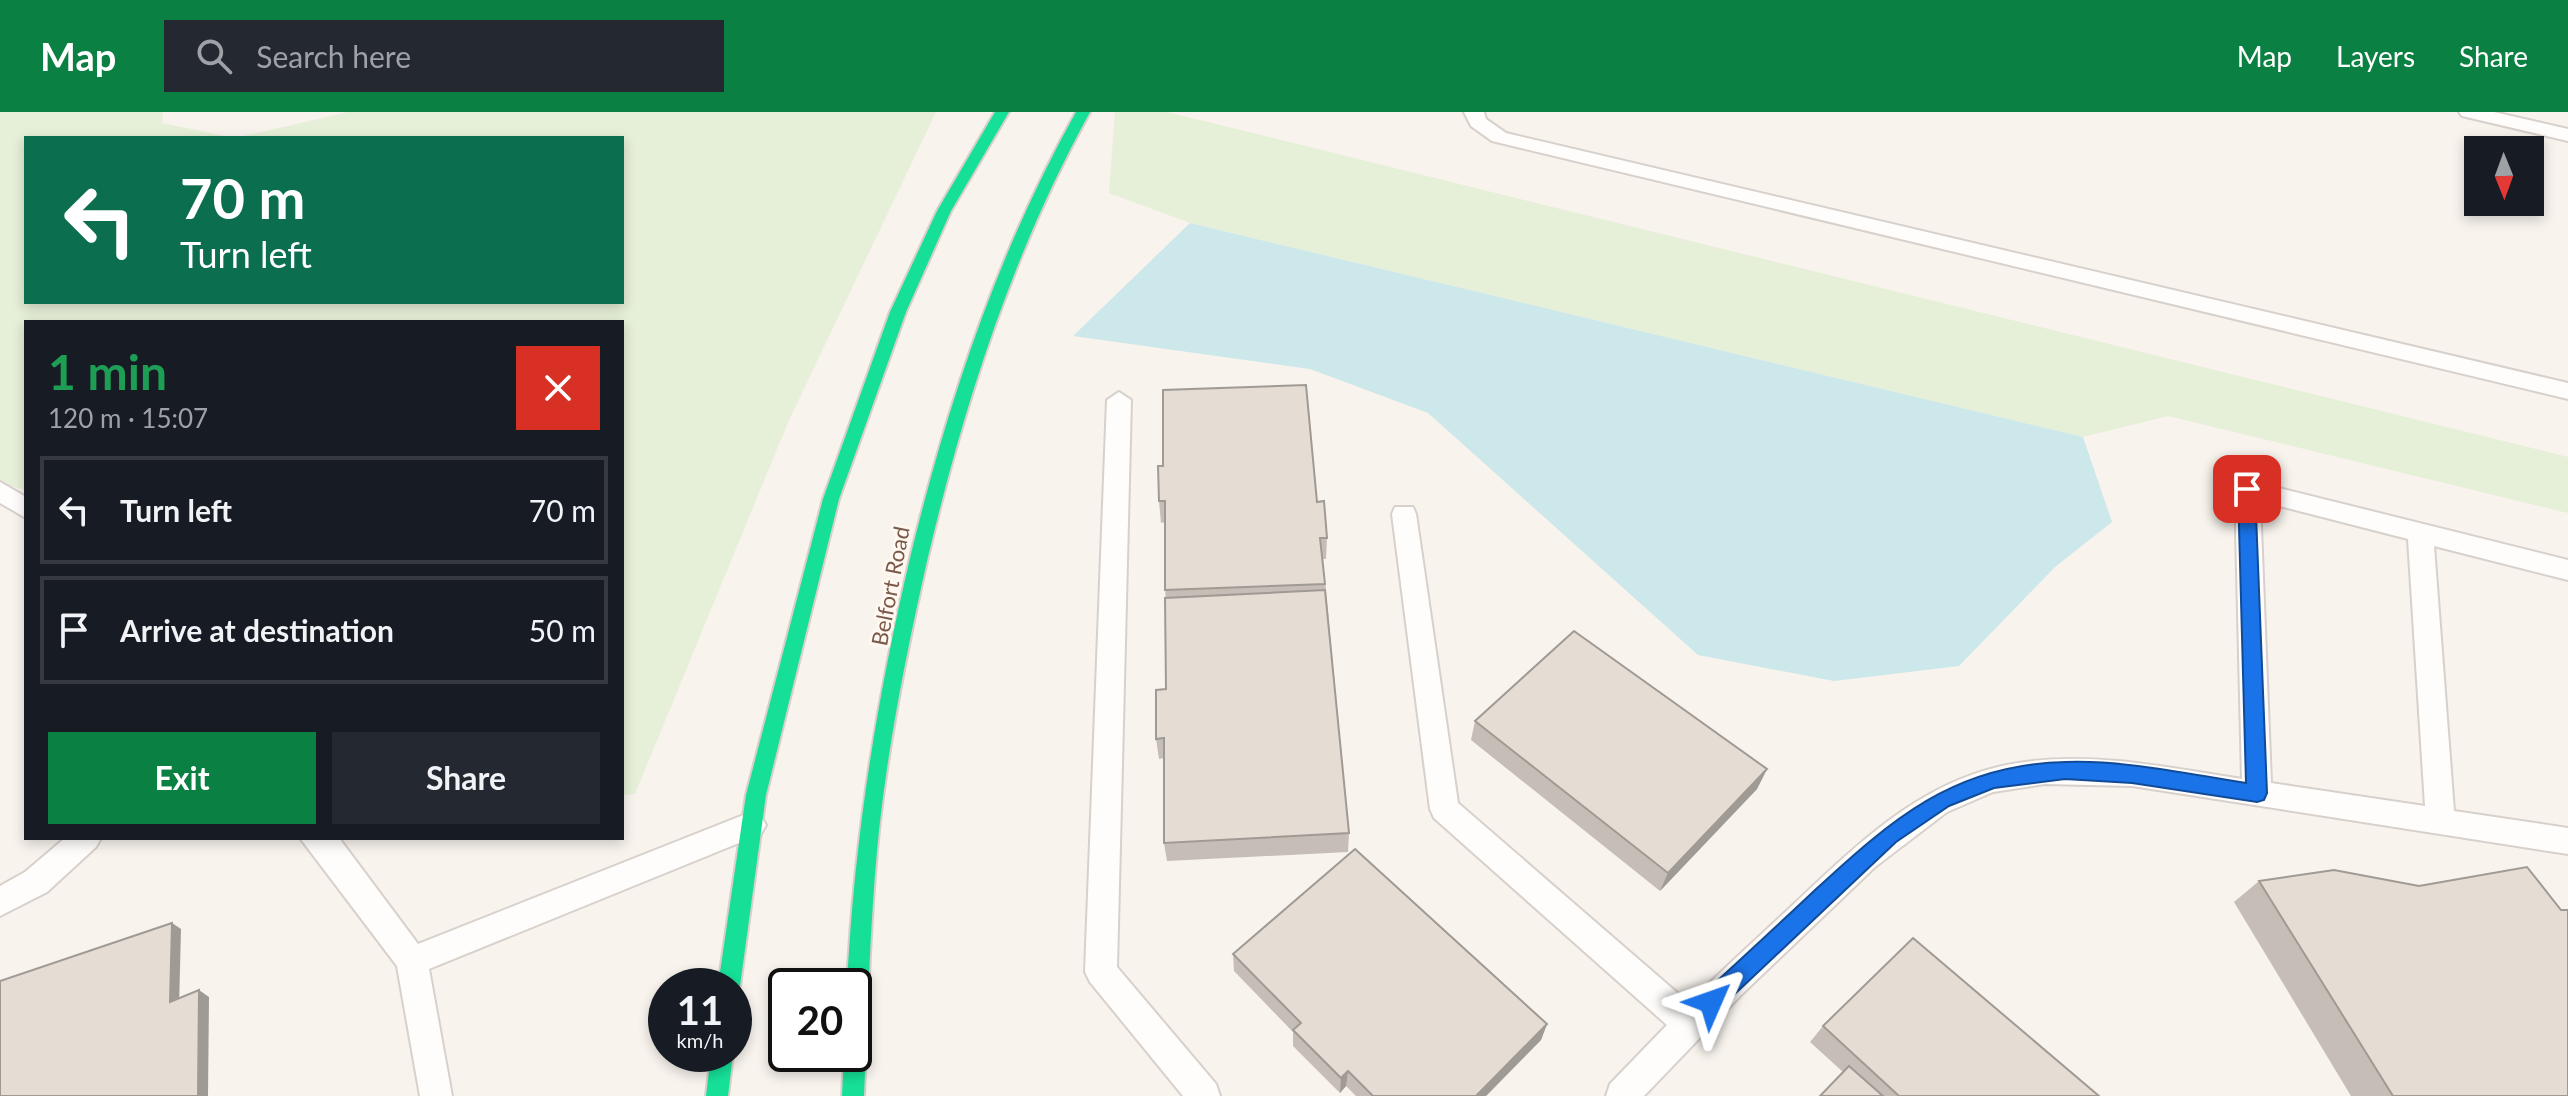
<!DOCTYPE html>
<html lang="en">
<head>
<meta charset="utf-8">
<style>
  body { margin:0; font-family:Lato,sans-serif; background:#242831; color:#f1f3f6; height:100vh; display:flex; flex-direction:column; font-size:30px; white-space:nowrap }
  * { box-sizing:border-box; margin:0 }
  p { font-size:26px; color:#9ea1a6 }
  .icon { flex:none; width:44px; height:44px; fill:none; stroke:currentColor; stroke-width:2; stroke-linecap:round; stroke-linejoin:round }
  .map { position:relative; flex:1; overflow:hidden }
  .side { position:absolute; left:24px; top:208px; width:600px; height:520px; display:flex; flex-direction:column; background:#171b24; border-radius:0px; box-shadow:0 4px 12px #0003 }
  .side>* { flex:none }
  .guide { position:absolute; left:24px; top:24px; width:600px; height:168px; border-radius:0px; box-shadow:0 4px 12px #0003; background:#0b6e4f; color:#fff; overflow:hidden }
  .needle { width:52px; rotate:179deg }
  .fabs { position:absolute; left:2464px; top:24px; display:grid; gap:16px }
  .fabs a { display:grid; place-items:center; width:80px; height:80px; border-radius:0px; background:#171b24; box-shadow:0 4px 12px #0003; font-size:40px }
  .speed { position:absolute; left:648px; top:856px; display:flex; gap:16px; font-size:40px; font-weight:700; text-align:center }
  .speed>* { display:grid; place-content:center; width:104px; height:104px; border-radius:50%; background:#171b24; box-shadow:0 4px 12px #0003; line-height:1 }
  .speed small { font-size:20px; font-weight:400 }
  .speed .limit { border:4px solid #111; border-radius:12px; background:#fff; color:#111 }
  .pin { position:absolute; display:grid; place-items:center; width:68px; height:68px; color:#fff; margin:-34px; border-radius:16px; box-shadow:0 4px 12px #0006 }
  .me { position:absolute; width:88px; margin:-44px; rotate:47deg; stroke-linejoin:round; filter:drop-shadow(0 0 6px #0008) }
  .turn { display:flex; align-items:center; gap:28px; height:168px; padding:0 24px; font-size:36px }
  .turn .icon { width:104px; height:104px; stroke-width:2.5 }
  .turn b { display:block; font-size:56px; line-height:68px }
  .round { display:grid; place-items:center; flex:none; width:84px; height:84px; border-radius:0px; background:#242831 }
  .headline { display:flex; align-items:center; justify-content:space-between; height:136px; padding:0 24px }
  h1 { font-size:48px; font-weight:700; line-height:60px; color:#1e9e55 }
  .cta { display:flex; gap:16px; margin-top:auto; padding:16px 24px }
  .cta a { flex:1; height:92px; border-radius:0px; background:#0b8043; color:#fff; font-size:32px; font-weight:700; line-height:92px; text-align:center }
  .cta a+a { background:#242831; color:#f1f3f6 }
  ul { padding:0; list-style:none }
  li { display:flex; align-items:center; gap:24px; height:108px; margin:0 16px 12px; padding:0 8px; border:4px solid #363941; border-radius:0px }
  li div { flex:1 }
  li b { display:block; font-size:30px }
  li em { font-style:normal }
  header { display:flex; align-items:center; gap:48px; box-sizing:border-box; height:112px; padding:0 40px; background:#0b8043; color:#fff }
  header strong { font-size:38px }
  nav { display:flex; gap:44px; margin-inline-start:auto; font-size:28px }
  .search { width:560px; height:72px; background:#242831; display:flex; align-items:center; gap:20px; box-sizing:border-box; padding:0 28px; border-radius:0px; color:#9ea1a6; font-size:30px }
  .map>svg:first-child { display:block }
  .green { fill:#e6efd7 }
  .water { fill:#cde8ea }
  .lines { fill:none; stroke-linecap:round; stroke-linejoin:round }
  .lane-casing { stroke:#d8d0cb; stroke-width:4 }
  .fast-casing { stroke:#d8cfc9; stroke-width:4 }
  .lane { fill:#fefdfc; fill-rule:evenodd }
  .fast { fill:#16e098; fill-rule:evenodd }
  .wall { fill:#c5bdb6 }
  .shaded-wall { fill:#a09a94 }
  .building { fill:#e5dcd4; stroke:#a09a94; stroke-width:2 }
  .route { fill:#1a73e8; stroke:#114b97; stroke-width:2 }
  .labels { text-anchor:middle; dominant-baseline:central; stroke-width:6; stroke-linejoin:round; paint-order:stroke }
  .street-label { font-size:22px; fill:#79594a; stroke:#fff8f0 }
</style>
</head>
<body>
<header>
<strong>Map</strong>
<div class="search"><svg class="icon" aria-label="search" viewBox="0 0 24 24"><circle cx="10" cy="10" r="6"/><path d="M15 15l6 6"/></svg>Search here</div>
<nav><a>Map</a><a>Layers</a><a>Share</a></nav>
</header>
<div class="map">
<svg width="2568" height="984" viewBox="0 0 2568 984">
  <rect width="100%" height="100%" fill="#f8f3ed"/>
  <g class="green">
    <polygon points="0,0 163,0 162,11 234,26 26,26 26,190 622,190 622,26 235,26 348,0 936,0 789,308 635,682 622,683 622,210 26,210 26,378 0,371"/>
    <polygon points="1115,0 1167,0 2568,345 2568,401 2168,304 2083,325 1190,111 1109,81"/>
  </g>
  <polygon class="water" points="1190,111 2083,325 2112,410 2055,455 1959,554 1834,569 1698,543 1428,301 1310,257 1073,224"/>
  <g class="lines">
    <defs>
      <g id="lane">
        <polygon points="1464,0 1484,0 1486,7 1506,21 2568,271 2568,287 1492,29 1471,14"/>
        <polygon points="2459,0 2494,0 2568,17 2568,29 2462,4"/>
        <polygon points="1119,280 1131,288 1117,855 1216,972 1220,984 1183,984 1090,870 1085,860 1107,288"/>
        <path d="M2247 368 2568 448V468L2434 434 2454 699 2568 716V742L2132 674 2045 672 1993 680 1947 700 1875 755 1741 883 1644 984H1606L1610 972 1667 913 1434 706 1430 697 1392 402 1395 395H1413L1416 402 1458 691 1689 891C1724 856 1760 824 1796 790 1863 727 1929 662 2025 650 2097 640 2171 656 2242 667L2235 377 2238 371ZM2260 389 2408 427 2425 694 2271 671Z"/>
        <polygon points="0,370 26,385 26,406 0,391"/>
        <polygon points="751,700 761,704 766,713 761,722 429,857 452,984 420,984 397,854 300,726 339,726 418,832"/>
        <polygon points="65,726 101,726 96,735 47,780 0,804 0,774 25,760"/>
      </g>
      <g id="fast">
        <polygon points="995,0 1009,0 951,99 906,200 839,387 766,683 740,874 734,882 734,874 718,874 746,683 823,387 890,200 937,99"/>
        <path d="M1076 0H1090C1012 142 964 292 927 449 907 538 889 627 879 718 870 806 868 895 864 984H842L844 942H854V874H847C854 727 877 585 911 442 949 287 998 140 1076 0Z"/>
        <polygon points="711,942 733,942 728,984 706,984"/>
      </g>
    </defs>
    <use href="#lane" class="lane-casing"/>
    <use href="#fast" class="fast-casing"/>
    <use href="#lane" class="lane"/>
    <use href="#fast" class="fast"/>
  </g>
  <g class="wall">
    <polygon points="1158,354 1317,390 1327,426 1326,447 1323,447 1349,721 1348,740 1167,749 1164,731 1164,646 1159,647 1156,627 1166,577 1165,410 1161,411 1159,389"/>
    <polygon points="1475,609 1767,657 1757,677 1660,779 1471,628"/>
    <polygon points="2259,769 2568,984 2351,984 2234,790"/>
    <polygon points="1233,842 1547,912 1541,928 1486,984 1356,984 1346,974 1340,981 1293,934 1293,920 1234,859"/>
    <polygon points="1823,914 2099,984 1820,984 1843,960 1810,930"/>
  </g>
  <g class="shaded-wall">
    <polygon points="1767,657 1757,677 1660,779 1668,761"/>
    <polygon points="172,811 181,817 179,896 170,890"/>
    <polygon points="199,878 209,885 208,984 198,984"/>
    <polygon points="1547,912 1541,928 1486,984 1476,984"/>
    <polygon points="1348,959 1346,974 1340,981 1341,966"/>
  </g>
  <g class="building">
    <polygon points="1306,273 1317,390 1324,389 1327,426 1320,426 1325,472 1165,478 1165,389 1159,389 1158,354 1163,354 1163,278"/>
    <polygon points="1325,478 1349,721 1164,731 1164,626 1156,627 1156,578 1166,577 1165,486"/>
    <polygon points="1574,519 1767,657 1668,761 1475,609"/>
    <polygon points="1355,737 1547,912 1476,984 1373,984 1348,959 1341,966 1293,918 1301,911 1233,842"/>
    <polygon points="2527,755 2561,798 2568,798 2568,984 2393,984 2259,769 2334,758 2419,774"/>
    <polygon points="172,811 170,890 199,878 198,984 0,984 0,869"/>
    <polygon points="1913,826 2099,984 1899,984 1823,914"/>
    <polygon points="1849,954 1883,984 1820,984"/>
  </g>
  <path class="route" d="M2247 370 2255 377 2267 681 2264 688 2257 690 2132 671 2065 667 1994 676 1949 694 1896 730 1719 897 1711 900 1703 897 1700 890 1703 882C1740 848 1777 814 1814 779 1891 708 1954 652 2066 650 2126 648 2187 662 2246 671L2238 377Z"/>
  <g class="labels">
    <g class="street-label">
      <text transform="translate(890 474) rotate(-79)">Belfort Road</text>
    </g>
  </g>
</svg>
<div class="fabs">
<a><svg class="needle" viewBox="-14 -14 28 28"><path d="M0-13l5 13h-10z" fill="#e53935"/><path d="M0 13l5-13h-10z" fill="#9ea1a6"/></svg></a>
</div>
<div class="speed"><div>11<small>km/h</small></div><div class="limit">20</div></div>
<div class="pin" style="left:2247px;top:377px;background:#d93025"><svg class="icon" aria-label="arrive" viewBox="0 0 24 24"><path d="M6 21V4h12l-3 4 3 4H6"/></svg></div>
<svg class="me" style="left:1711px;top:890px" viewBox="-20 -20 40 40"><path d="M0-17L14 15 0 8-14 15z" fill="#1a73e8" stroke="#fff" stroke-width="4"/></svg>
<div class="guide">
<div class="turn"><svg class="icon" aria-label="left" viewBox="0 0 24 24"><path d="M17 20v-9H6M10 6l-5 5 5 5"/></svg><div><b>70 m</b>Turn left</div></div>
</div>
<section class="side">
<div class="headline"><div><h1>1 min</h1><p>120 m · 15:07</p></div><a class="round" style="background:#d93025;color:#fff"><svg class="icon" aria-label="close" viewBox="0 0 24 24"><path d="M6 6l12 12M18 6L6 18"/></svg></a></div>
<ul>
<li><svg class="icon" aria-label="left" viewBox="0 0 24 24"><path d="M17 20v-9H6M10 6l-5 5 5 5"/></svg><div><b>Turn left</b></div><em>70 m</em></li>
<li><svg class="icon" aria-label="arrive" viewBox="0 0 24 24"><path d="M6 21V4h12l-3 4 3 4H6"/></svg><div><b>Arrive at destination</b></div><em>50 m</em></li>
</ul>
<div class="cta"><a>Exit</a><a>Share</a></div>
</section>
</div>
</body>
</html>
